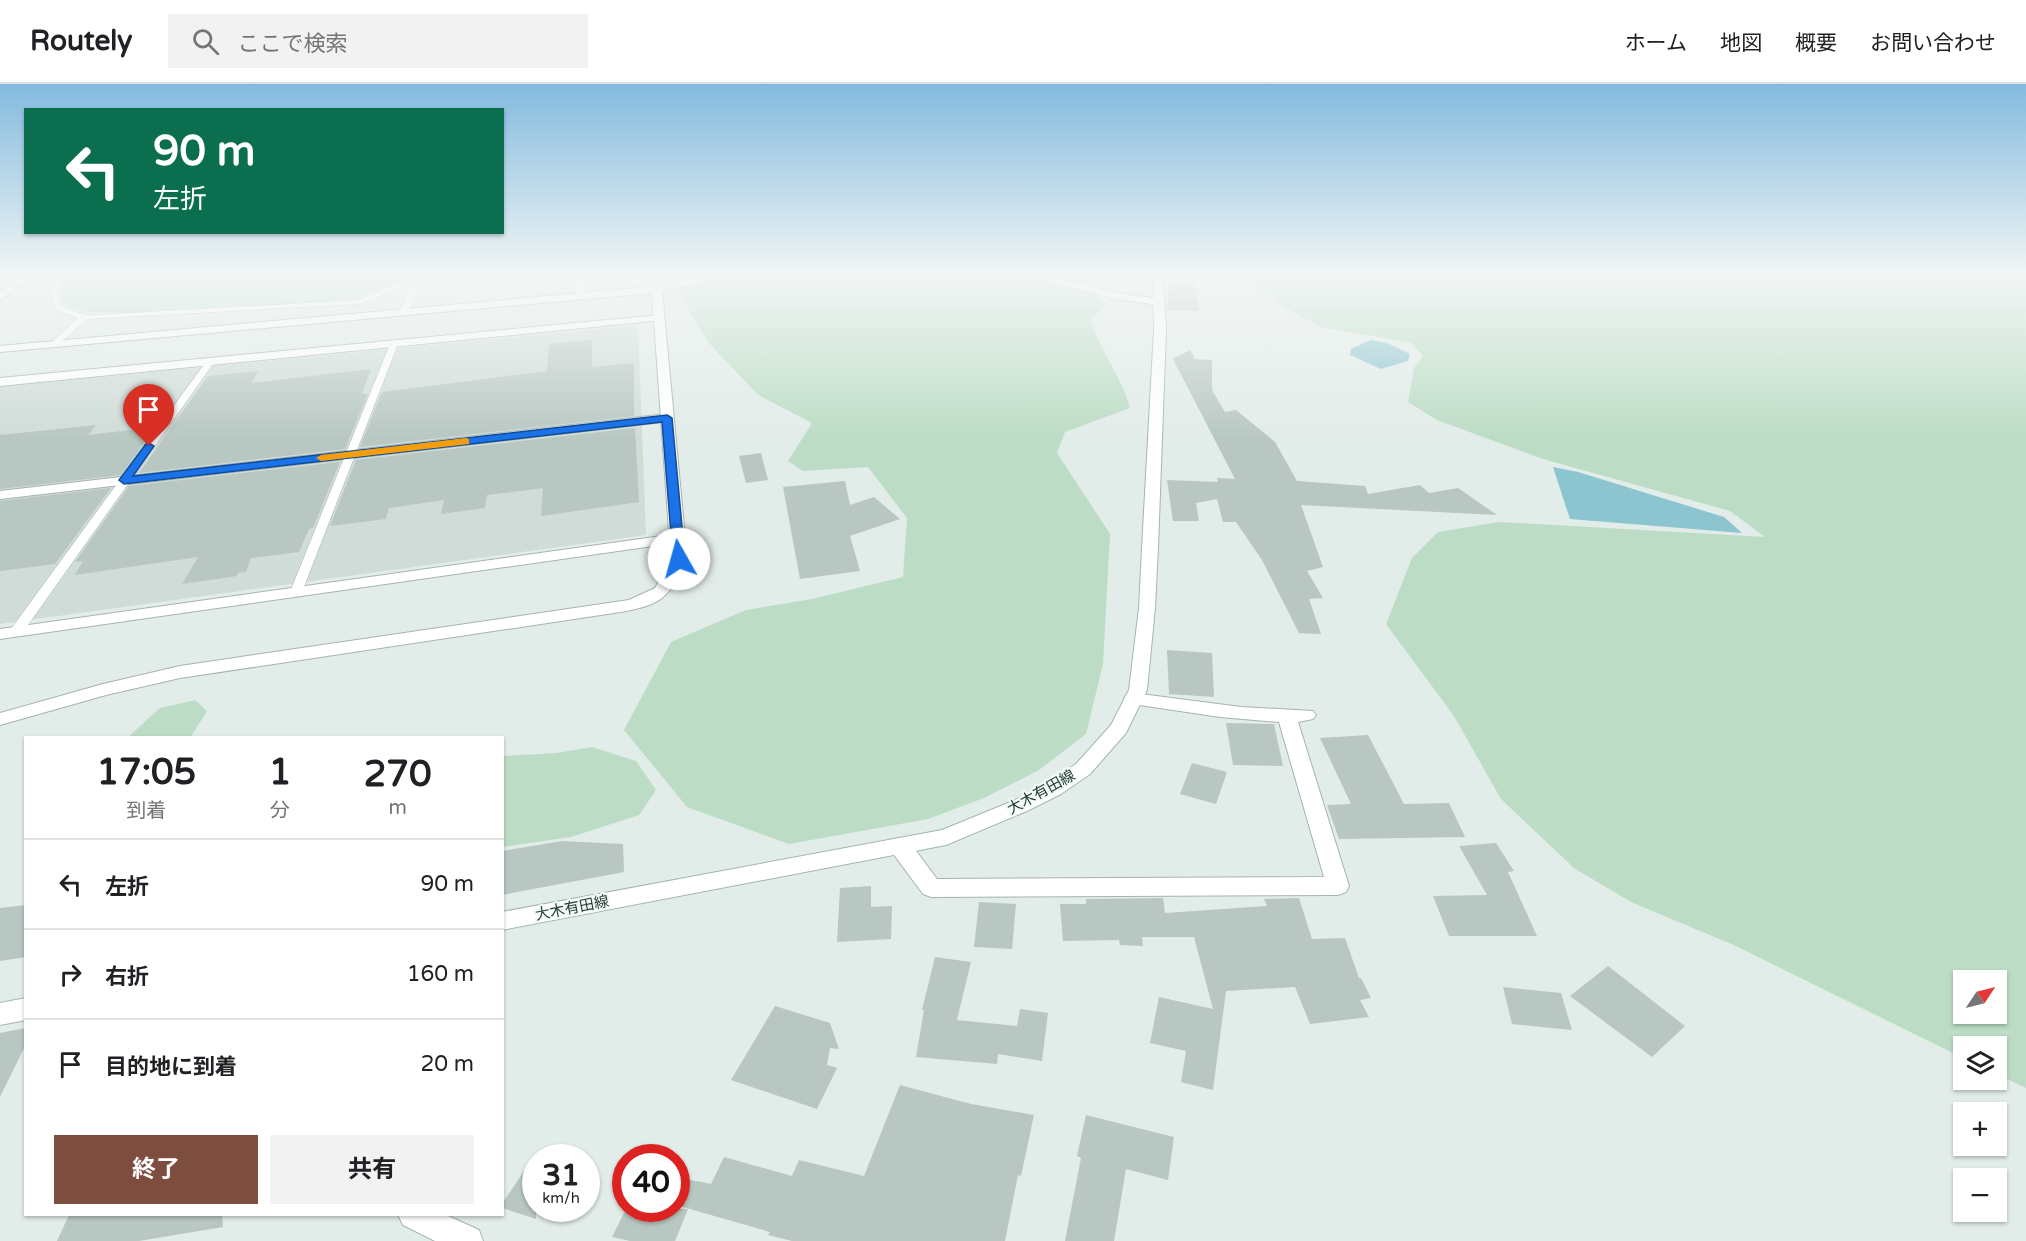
<!DOCTYPE html>
<html lang="ja">
<head>
<meta charset="utf-8">
<style>
  body { margin:0; font-family:"Varela Round","Noto Sans JP",sans-serif; background:#f2f2f2; color:#202124; height:100vh; display:flex; flex-direction:column; font-size:22px; white-space:nowrap }
  * { box-sizing:border-box; margin:0 }
  p { font-size:20px; color:#757577 }
  .icon { flex:none; width:33px; height:33px; fill:none; stroke:currentColor; stroke-width:2; stroke-linecap:round; stroke-linejoin:round }
  .map { position:relative; flex:1; overflow:hidden }
  .details { position:absolute; left:24px; top:652px; width:480px; height:480px; display:flex; flex-direction:column; background:#fff; border-radius:0px; box-shadow:0 2px 4px #0004 }
  .details>* { flex:none }
  .hud { position:absolute; left:24px; top:24px; width:480px; height:126px; border-radius:0px; box-shadow:0 2px 4px #0004; background:#0b6e4f; color:#fff; overflow:hidden }
  .needle { width:39px; rotate:55deg }
  .fabs { position:absolute; left:1953px; top:886px; display:grid; gap:12px }
  .fabs a { display:grid; place-items:center; width:54px; height:54px; border-radius:0px; background:#fff; box-shadow:0 2px 4px #0004; font-size:30px }
  .speed { position:absolute; left:522px; top:1060px; display:flex; gap:12px; font-size:30px; font-weight:700; text-align:center }
  .speed>* { display:grid; place-content:center; width:78px; height:78px; border-radius:50%; background:#fff; box-shadow:0 2px 4px #0004; line-height:1 }
  .speed small { font-size:15px; font-weight:400 }
  .speed .limit { border:9px solid #d22; background:#fff; color:#111 }
  .pin { position:absolute; display:grid; place-items:center; width:51px; height:51px; color:#fff; margin:-62px -26px; border-radius:50% 50% 50% 0; rotate:-45deg; box-shadow:0 0 6px #0007 }
  .pin .icon { rotate:45deg }
  .me { position:absolute; width:66px; margin:-33px; rotate:353deg; stroke-linejoin:round; filter:drop-shadow(0 0 4px #0008) }
  .turn { display:flex; align-items:center; gap:21px; height:126px; padding:0 30px; font-size:27px }
  .turn .icon { width:78px; height:78px; stroke-width:2.5 }
  .turn b { display:block; font-size:42px; line-height:51px }
  .eta { display:flex; justify-content:space-evenly; align-items:center; height:102px; text-align:center }
  .eta b { font-size:36px; font-weight:700; line-height:42px }
  .action { display:flex; gap:12px; margin-top:auto; padding:12px 30px }
  .action a { flex:1; height:69px; border-radius:0px; background:#7d4e3e; color:#fff; font-size:24px; font-weight:700; line-height:69px; text-align:center }
  .action a+a { background:#f2f2f2; color:#202124 }
  ul { padding:0; list-style:none }
  li { display:flex; align-items:center; gap:18px; height:90px; padding:0 30px; border-top:2px solid #e0e0e0 }
  li div { flex:1 }
  li b { display:block; font-size:22px }
  li em { font-style:normal }
  header { display:flex; align-items:center; gap:36px; box-sizing:border-box; height:84px; padding:0 30px; background:#fff; border-bottom:2px solid #e0e0e0 }
  header strong { font-size:28px }
  nav { display:flex; gap:33px; margin-inline-start:auto; font-size:21px }
  .search { width:420px; height:54px; background:#f2f2f2; display:flex; align-items:center; gap:15px; box-sizing:border-box; padding:0 21px; border-radius:0px; color:#757577; font-size:22px }
  .map>svg:first-child { display:block }
  .built { fill:#d0dcd7 }
  .green { fill:#bcdcc5; fill-rule:evenodd }
  .water { fill:#8cc4cf }
  .building { fill:#b8c7c1 }
  .lines { fill:none; stroke-linecap:round; stroke-linejoin:round }
  .service-casing { stroke:#a5b4af; stroke-width:1 }
  .minor-casing { stroke:#a5b4af; stroke-width:2 }
  .tertiary-casing { stroke:#a5b4af; stroke-width:2 }
  .secondary-casing { stroke:#a1b7b0; stroke-width:2 }
  .service { fill:#fff; fill-rule:evenodd }
  .minor { fill:#fff; fill-rule:evenodd }
  .tertiary { fill:#fff; fill-rule:evenodd }
  .secondary { fill:#fff; fill-rule:evenodd }
  .route { fill:#1a73e8; stroke:#114b97; stroke-width:1.5 }
  .slow { fill:#f59e0b }
  .labels { text-anchor:middle; dominant-baseline:central; stroke-width:4.5; stroke-linejoin:round; paint-order:stroke }
  .street-label { font-size:15px; fill:#233d36; stroke:#f3f9f6 }
</style>
</head>
<body>
<header>
<strong>Routely</strong>
<div class="search"><svg class="icon" aria-label="search" viewBox="0 0 24 24"><circle cx="10" cy="10" r="6"/><path d="M15 15l6 6"/></svg>ここで検索</div>
<nav><a>ホーム</a><a>地図</a><a>概要</a><a>お問い合わせ</a></nav>
</header>
<div class="map">
<svg width="2026" height="1157" viewBox="0 0 2026 1157">
  <rect width="100%" height="100%" fill="#e2ece8"/>
  <polygon class="built" points="638,241 646,451 0,540 0,303"/>
  <g class="green">
    <polygon points="65,194 407,194 355,216 136,230 85,228 73,225 61,217 61,207"/>
    <path d="M669 194H1084L1106 221 1091 235C1099 267 1122 292 1130 324L1065 348 1057 369 1110 450 1103 580 1086 650 1039 686 984 714 928 735 789 760 687 723 624 646 671 558 746 526 812 515 903 493 907 434 868 383 803 387 788 377 812 339 758 311 709 259Z"/>
    <path d="M1245 194H2026V1004L1997 990 1996 963H1964L1963 974 1736 862 1631 818 1574 784 1501 715 1454 632 1386 540 1412 474 1438 448 1500 438 1765 453 1730 427 1543 375 1437 336 1408 318 1414 284 1423 272 1411 259 1321 243 1276 219ZM1964 897H1996V930H1964Z"/>
    <polygon points="195,616 207,627 190,654 127,654 160,624"/>
    <polygon points="592,663 636,677 656,706 639,731 571,753 503,763 503,672 557,669"/>
  </g>
  <g class="water">
    <polygon points="1371,256 1387,259 1410,270 1408,277 1381,285 1350,271 1351,265"/>
    <polygon points="1553,383 1578,388 1724,433 1742,449 1570,435"/>
  </g>
  <g class="building">
    <polygon points="1169,194 1194,194 1199,227 1167,226"/>
    <polygon points="592,256 592,283 634,279 634,332 360,363 382,308 547,287 549,260"/>
    <polygon points="1190,266 1195,275 1212,276 1212,306 1225,328 1236,326 1275,358 1297,397 1365,402 1368,410 1420,401 1429,409 1458,404 1497,431 1301,421 1323,483 1307,487 1323,514 1309,515 1321,550 1299,549 1262,476 1236,438 1223,438 1217,415 1196,419 1199,437 1173,437 1167,396 1218,398 1217,394 1235,395 1173,275"/>
    <polygon points="371,285 362,310 368,310 345,365 139,389 208,292 259,287 251,299"/>
    <polygon points="96,341 88,351 156,343 121,391 0,405 0,351"/>
    <polygon points="635,344 639,418 541,432 543,404 487,411 485,424 441,430 444,416 389,424 386,435 330,442 356,376"/>
    <polygon points="761,369 768,396 746,399 739,372"/>
    <polygon points="340,378 313,444 309,445 299,468 251,474 246,488 238,489 237,492 182,500 198,473 75,491 83,477 75,478 129,402"/>
    <polygon points="845,397 850,421 874,413 900,435 850,452 860,487 800,495 783,403"/>
    <polygon points="111,404 55,480 0,487 0,417"/>
    <polygon points="1167,566 1212,569 1214,613 1169,610"/>
    <polygon points="1226,639 1274,640 1283,682 1233,681"/>
    <polygon points="1368,651 1404,720 1449,719 1465,753 1339,755 1327,721 1351,720 1320,654"/>
    <polygon points="1192,679 1227,688 1216,720 1180,710"/>
    <polygon points="562,757 623,760 624,788 502,811 502,767"/>
    <polygon points="1496,759 1514,787 1508,788 1537,852 1449,852 1433,812 1487,811 1459,762"/>
    <polygon points="871,802 871,823 892,822 891,855 837,858 840,804"/>
    <polygon points="1163,814 1165,829 1267,822 1264,815 1299,814 1312,855 1345,854 1359,894 1361,894 1371,914 1360,916 1369,933 1310,940 1295,903 1226,907 1213,1006 1181,998 1186,967 1150,959 1159,913 1213,925 1194,853 1142,853 1143,862 1120,861 1119,856 1063,857 1060,820 1086,820 1086,815"/>
    <polygon points="979,818 1016,820 1012,865 974,863"/>
    <polygon points="26,821 26,873 0,877 0,824"/>
    <polygon points="935,873 971,878 957,936 1017,942 1020,925 1048,929 1042,977 998,970 997,980 916,973 924,926 922,926"/>
    <polygon points="1608,882 1685,942 1652,973 1570,912"/>
    <polygon points="1503,903 1561,909 1572,946 1512,940"/>
    <polygon points="775,922 830,939 839,965 830,964 827,981 837,984 817,1025 731,996"/>
    <polygon points="26,944 26,960 0,1013 0,949"/>
    <polygon points="900,1001 971,1020 1034,1031 1021,1092 1018,1091 1005,1157 792,1157 768,1151 770,1148 676,1121 676,1093 711,1100 724,1073 792,1092 799,1076 864,1092"/>
    <polygon points="1086,1031 1174,1053 1168,1096 1126,1085 1114,1157 1065,1157 1081,1074 1077,1072"/>
    <polygon points="536,1069 536,1135 502,1124 502,1120"/>
    <polygon points="626,1125 688,1125 675,1157 630,1157 612,1153"/>
    <polygon points="69,1131 222,1131 223,1143 139,1157 57,1157"/>
  </g>
  <g class="lines">
    <defs>
      <g id="service">
        <polygon points="56,194 64,194 58,205 62,223 80,230 94,231 359,216 410,194 421,194 418,196 421,200 408,228 404,230 400,228 412,199 360,220 87,235 55,263 52,262 52,258 78,234 55,225 50,209"/>
        <polygon points="394,257 398,260 302,508 296,512 292,511 290,508 390,260"/>
        <polygon points="208,275 215,277 21,551 11,551 9,548 11,545"/>
      </g>
      <g id="minor">
        <polygon points="574,194 584,194 585,213 576,211"/>
        <polygon points="659,231 664,234 663,236 0,302 0,294"/>
        <polygon points="667,330 672,331 673,334 672,337 0,415 0,407"/>
        <polygon points="676,450 681,452 684,455 681,458 0,555 0,545"/>
        <polygon points="1133,609 1241,623 1313,627 1316,631 1313,635 1298,638 1349,802 1346,808 1338,811 931,813 923,810 892,768 889,762 892,756 900,754 908,756 937,795 1324,793 1279,638 1220,633 1126,619 1124,615 1126,611"/>
        <polygon points="398,1131 446,1131 479,1146 483,1157 435,1157 403,1141"/>
      </g>
      <g id="tertiary">
        <polygon points="17,194 29,194 0,217 0,209"/>
        <path d="M695 194H717L662 207 687 475C669 517 658 522 614 529L180 594 106 611 0 641V629L103 600 180 582 629 516 655 504 671 475 652 209 0 268V262L657 202Z"/>
        <polygon points="1036,194 1055,194 1116,209 1159,215 1164,218 1159,221 1116,215"/>
      </g>
      <g id="secondary">
        <polygon points="1153,194 1163,194 1166,245 1158,464 1155,524 1147,606 1126,649 1090,690 1061,710 1027,727 946,761 502,846 502,828 942,746 1013,717 1047,700 1076,680 1111,641 1129,606 1139,524 1142,464 1154,245"/>
        <polygon points="26,914 26,936 0,941 0,919"/>
      </g>
    </defs>
    <use href="#service" class="service-casing"/>
    <use href="#minor" class="minor-casing"/>
    <use href="#tertiary" class="tertiary-casing"/>
    <use href="#secondary" class="secondary-casing"/>
    <use href="#service" class="service"/>
    <use href="#minor" class="minor"/>
    <use href="#tertiary" class="tertiary"/>
    <use href="#secondary" class="secondary"/>
  </g>
  <linearGradient id="sky" x2="0" y2="1"><stop stop-color="#83bade"/><stop offset="0.54" stop-color="#f2f6f5"/><stop offset="1" stop-color="#f2f6f5" stop-opacity="0"/></linearGradient>
  <rect width="2026" height="356" fill="url(#sky)"/>
  <polygon class="route" points="667,331 672,334 685,475 679,479 673,475 662,338 124,400 119,396 146,360 149,359 154,362 133,392"/>
  <polygon class="slow" points="466,354 469,355 469,360 321,377 316,374 321,371"/>
  <g class="labels">
    <g class="street-label">
      <text transform="translate(1041 708) rotate(-29)">大木有田線</text>
      <text transform="translate(572 824) rotate(-11)">大木有田線</text>
    </g>
  </g>
</svg>
<div class="fabs">
<a><svg class="needle" viewBox="-14 -14 28 28"><path d="M0-13l5 13h-10z" fill="#e53935"/><path d="M0 13l5-13h-10z" fill="#757577"/></svg></a>
<a><svg class="icon" aria-label="layers" viewBox="0 0 24 24"><path d="M12 4l9 5-9 5-9-5zM3 14l9 5 9-5"/></svg></a>
<a>+</a>
<a>−</a>
</div>
<div class="speed"><div>31<small>km/h</small></div><div class="limit">40</div></div>
<div class="pin" style="left:149px;top:362px;background:#d93025"><svg class="icon" aria-label="arrive" viewBox="0 0 24 24"><path d="M6 21V4h12l-3 4 3 4H6"/></svg></div>
<svg class="me" style="left:679px;top:475px" viewBox="-20 -20 40 40"><circle r="19" fill="#fff"/><path d="M0-13L10 11 0 6-10 11z" fill="#1a73e8"/></svg>
<div class="hud">
<div class="turn"><svg class="icon" aria-label="left" viewBox="0 0 24 24"><path d="M17 20v-9H6M10 6l-5 5 5 5"/></svg><div><b>90 m</b>左折</div></div>
</div>
<section class="details">
<div class="eta">
<div><b>17:05</b><p>到着</p></div>
<div><b>1</b><p>分</p></div>
<div><b>270</b><p>m</p></div>
</div>
<ul>
<li><svg class="icon" aria-label="left" viewBox="0 0 24 24"><path d="M17 20v-9H6M10 6l-5 5 5 5"/></svg><div><b>左折</b></div><em>90 m</em></li>
<li><svg class="icon" aria-label="right" viewBox="0 0 24 24"><path d="M7 20v-9h11M14 6l5 5-5 5"/></svg><div><b>右折</b></div><em>160 m</em></li>
<li><svg class="icon" aria-label="arrive" viewBox="0 0 24 24"><path d="M6 21V4h12l-3 4 3 4H6"/></svg><div><b>目的地に到着</b></div><em>20 m</em></li>
</ul>
<div class="action"><a>終了</a><a>共有</a></div>
</section>
</div>
</body>
</html>
